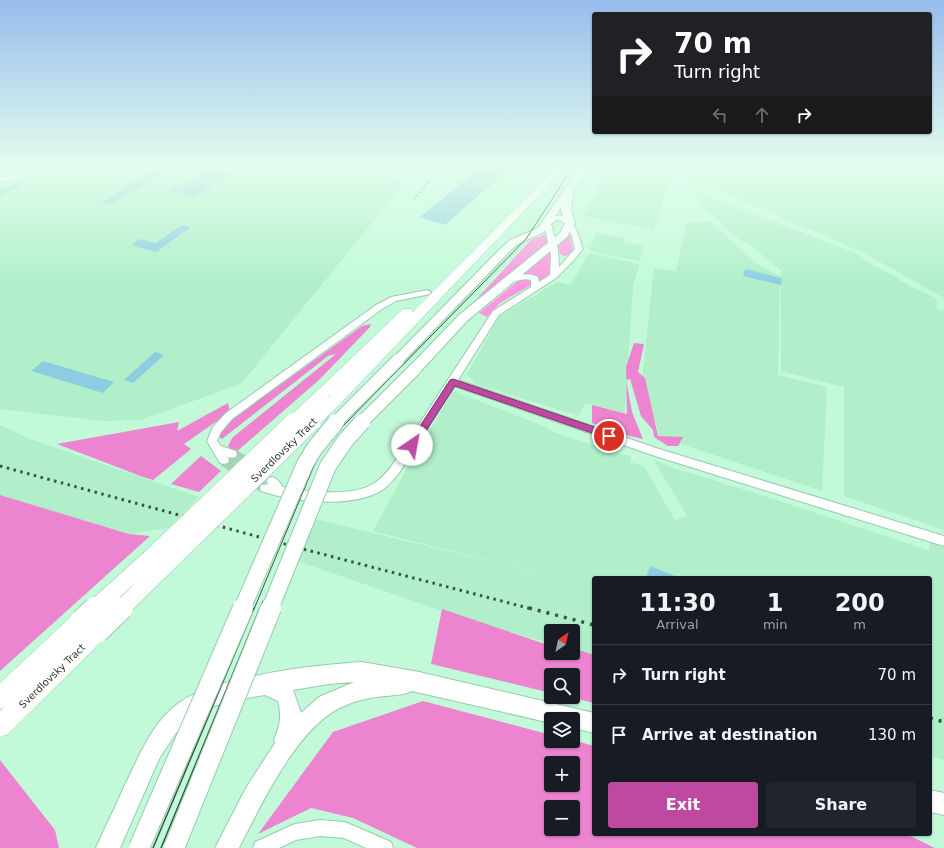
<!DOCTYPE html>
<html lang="en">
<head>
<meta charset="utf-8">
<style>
  body { margin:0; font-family:"DejaVu Sans",sans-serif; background:#20242c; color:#f1f3f6; height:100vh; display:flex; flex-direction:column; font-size:15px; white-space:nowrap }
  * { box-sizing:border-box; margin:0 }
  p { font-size:13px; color:#9ea1a6 }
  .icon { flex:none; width:22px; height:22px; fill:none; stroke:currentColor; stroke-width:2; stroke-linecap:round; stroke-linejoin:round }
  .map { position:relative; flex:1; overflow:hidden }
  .sheet { position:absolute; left:592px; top:576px; width:340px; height:260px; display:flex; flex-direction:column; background:#171b24; border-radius:4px; box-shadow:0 1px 3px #0004 }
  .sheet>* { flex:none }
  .guide { position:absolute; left:592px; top:12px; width:340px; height:122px; border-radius:4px; box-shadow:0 1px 3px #0004; background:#202124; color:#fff; overflow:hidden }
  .needle { width:26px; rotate:33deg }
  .fabs { position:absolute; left:544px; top:624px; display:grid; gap:8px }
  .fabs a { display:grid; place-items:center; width:36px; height:36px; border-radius:4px; background:#171b24; box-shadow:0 1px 3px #0004; font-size:20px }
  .pin { position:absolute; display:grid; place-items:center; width:34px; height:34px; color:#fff; margin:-17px; border:2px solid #fff; border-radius:50%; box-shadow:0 1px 4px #0007 }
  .me { position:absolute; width:44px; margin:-22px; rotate:33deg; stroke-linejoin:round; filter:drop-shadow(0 0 3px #0008) }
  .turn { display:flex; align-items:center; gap:14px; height:84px; padding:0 16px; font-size:18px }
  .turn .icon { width:52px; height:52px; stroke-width:2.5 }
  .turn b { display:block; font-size:28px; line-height:34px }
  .lanes { display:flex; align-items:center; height:38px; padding:0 16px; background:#0003; justify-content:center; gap:20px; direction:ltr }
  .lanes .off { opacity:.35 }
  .eta { display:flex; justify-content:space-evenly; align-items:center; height:68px; text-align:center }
  .eta b { font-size:24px; font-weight:800; line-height:28px }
  .cta { display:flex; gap:8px; margin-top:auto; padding:8px 16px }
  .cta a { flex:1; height:46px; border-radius:4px; background:#be49a1; color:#fff; font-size:16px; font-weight:800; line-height:46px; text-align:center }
  .cta a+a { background:#20242c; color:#f1f3f6 }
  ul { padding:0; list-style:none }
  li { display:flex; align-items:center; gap:12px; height:60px; padding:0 16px; border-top:1px solid #363941 }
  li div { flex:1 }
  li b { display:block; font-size:15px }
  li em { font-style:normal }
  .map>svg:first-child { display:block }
  .built { fill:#b0efca }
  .green { fill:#fe97e0 }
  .forest { fill:#ec84cf; fill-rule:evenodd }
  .building { fill:#8ccde1 }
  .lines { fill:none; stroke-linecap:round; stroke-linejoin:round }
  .street-tunnel { stroke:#a2d4b7; stroke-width:12; stroke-dasharray:12 5.5; stroke-linecap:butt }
  .street-casing { stroke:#95cbac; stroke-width:2 }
  .secondary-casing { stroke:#95cbac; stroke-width:2 }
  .primary-casing { stroke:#95cbac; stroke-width:1 }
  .street { fill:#fff; fill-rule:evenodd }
  .secondary { fill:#fff; fill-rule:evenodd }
  .primary { fill:#fff; fill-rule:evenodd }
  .tram-far1 { stroke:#395445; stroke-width:1 }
  .tram { stroke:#395445; stroke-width:1.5 }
  .rail-far2 { stroke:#395445; stroke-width:1.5; stroke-dasharray:1.5 2.5; stroke-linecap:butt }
  .rail-far1 { stroke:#395445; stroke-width:3; stroke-dasharray:2.5 4.5; stroke-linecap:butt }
  .rail { stroke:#395445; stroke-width:3.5; stroke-dasharray:3 6; stroke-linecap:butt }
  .secondary-bridge-far2-casing { stroke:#95cbac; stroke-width:14; stroke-linecap:butt }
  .secondary-bridge-far1-casing { stroke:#95cbac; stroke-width:18; stroke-linecap:butt }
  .secondary-bridge-casing { stroke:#95cbac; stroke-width:22; stroke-linecap:butt }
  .primary-bridge-far2-casing { stroke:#95cbac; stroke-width:14; stroke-linecap:butt }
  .primary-bridge-far1-casing { stroke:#95cbac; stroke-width:18; stroke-linecap:butt }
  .primary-bridge-casing { stroke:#95cbac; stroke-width:24; stroke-linecap:butt }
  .secondary-bridge-far2 { stroke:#fff; stroke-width:12 }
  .secondary-bridge-far1 { stroke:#fff; stroke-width:16 }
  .secondary-bridge { stroke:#fff; stroke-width:20 }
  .primary-bridge-far2 { stroke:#fff; stroke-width:13 }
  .primary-bridge-far1 { stroke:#fff; stroke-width:17 }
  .primary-bridge { stroke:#fff; stroke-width:22 }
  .route { fill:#be49a1; stroke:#7c2f69 }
  .labels { text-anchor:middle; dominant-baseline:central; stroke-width:3; stroke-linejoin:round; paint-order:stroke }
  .street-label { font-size:10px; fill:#243a2e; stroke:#fff }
</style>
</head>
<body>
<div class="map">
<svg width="944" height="848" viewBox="0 0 944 848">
  <rect width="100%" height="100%" fill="#c2fad9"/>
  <g class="built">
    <polygon points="76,167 339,167 406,181 241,384 140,420 103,421 0,409 0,184"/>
    <polygon points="374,167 428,167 421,176"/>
    <polygon points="608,167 670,178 654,229 584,216"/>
    <polygon points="661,167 944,167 944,298 866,254 839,242 726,193"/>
    <polygon points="693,191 695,191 858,254 871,264 896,277 909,286 936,298 937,309 944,310 944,530 844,496 844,387 781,371 781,272 783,272 750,244 738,239 703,206"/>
    <polygon points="710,221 755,263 780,276 778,375 827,387 822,491 660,437 642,381 654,268 676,271 687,222"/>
    <polygon points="596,233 625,238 624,243 644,246 639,261 589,251"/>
    <polygon points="589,253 640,264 633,286 625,413 585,403 579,416 476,384 467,374 499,317 557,282 571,285"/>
    <polygon points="453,391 544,426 553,432 631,457 630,462 644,466 675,520 687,516 653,459 673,468 749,491 930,551 929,540 944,544 944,760 930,756 930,578 594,578 594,656 573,650 573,631 551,631 551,644 448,613 297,561 311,518 531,571 373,531 405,472"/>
    <polygon points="0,425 30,439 199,497 169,528 129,534 0,495"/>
  </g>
  <g class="green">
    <polygon points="546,234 549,244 472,304 531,240"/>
    <polygon points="570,234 573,250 569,255 564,256 560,254 558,246"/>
    <polygon points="551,251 552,269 547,276 540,281 531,274 522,274"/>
    <polygon points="524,278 531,280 531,285 500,303 487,317 479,313 519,280"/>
  </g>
  <g class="forest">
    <polygon points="371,324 370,327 319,380 235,453 228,446 232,438 336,354 328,356 222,439 218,436 227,423 362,326"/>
    <polygon points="634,343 644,344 638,372 645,378 658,436 683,437 678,446 668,446 654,437 653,430 641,416 630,379 626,380 632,412 643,439 617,433 592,423 592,405 627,414 626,367"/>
    <polygon points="228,403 230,412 184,444 191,449 153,480 143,477 57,444 179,422 177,431"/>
    <polygon points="201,456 221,471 199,492 171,484"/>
    <polygon points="0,495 129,534 150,536 0,671"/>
    <polygon points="442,609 551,646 551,653 573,653 573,648 594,655 594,703 569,697 573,697 573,675 551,675 551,693 431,664"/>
    <path d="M423 701 551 735V741L573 740 594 746V834H906L935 848H417L353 818 311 808 258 834 333 732ZM551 763H573V785H551ZM551 807H573V829H551Z"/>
    <polygon points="0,760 55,830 59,848 0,848"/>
  </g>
  <g class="building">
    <polygon points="481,167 511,167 445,225 420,217"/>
    <polygon points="211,168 232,172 195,197 167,190 175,185 182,187"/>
    <polygon points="152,171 165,174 111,204 102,202"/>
    <polygon points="20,183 21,186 0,196 0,188"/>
    <polygon points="182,225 191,227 156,252 131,245 139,239 156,243"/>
    <polygon points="745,269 782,278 781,285 743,276"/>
    <polygon points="155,352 164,355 133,383 124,380"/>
    <polygon points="43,361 114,382 103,393 31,371"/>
    <polygon points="650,566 680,578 646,578"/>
  </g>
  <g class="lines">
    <g class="street-tunnel">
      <polyline points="232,454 252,467"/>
      <polyline points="224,460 265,488"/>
    </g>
    <defs>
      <g id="street">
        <polygon points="49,167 60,167 0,182 0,178"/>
        <path d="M555 216C575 214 577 234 583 249L573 261 556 278 499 315 458 380 656 448 944 536V546L655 456 454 386 399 473C393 480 387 488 379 492 347 508 293 502 261 491L260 488 261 485 268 484 267 481 268 478C276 475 279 482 283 487 308 492 351 497 373 484 380 480 386 473 391 467L493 311 531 287V280C522 277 515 283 506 282V278C517 275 527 272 538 277L539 282 550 275 551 256 544 223 547 220ZM556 220C570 220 572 238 575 249L559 267 558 250 551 224Z"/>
        <polygon points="427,290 431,292 430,294 396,301 382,309 232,419 221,432 217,441 221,446 236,451 237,454 236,457 232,458 228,457 229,460 228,463 224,464 220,463 207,441 213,427 226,413 376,305 391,297"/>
        <polygon points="320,820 345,822 391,842 393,848 366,848 344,838 320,836 296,840 279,848 253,848 255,842 295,824"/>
      </g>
      <g id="secondary">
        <polygon points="580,167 588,167 572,191 573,193 571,210 575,223 567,237 467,321 420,372 415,374 410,372 409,369 410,366 459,315 560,233 565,223 561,210 562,206 544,232 518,244 509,252 402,363 398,364 394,363 392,360 394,357 501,248 510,240 538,228"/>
        <path d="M362 662 419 672 594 713V733L573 728V719H551V723L412 691C404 695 395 695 386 696 372 697 357 700 344 706 298 725 261 805 239 848H215L246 788 275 743 274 740C280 725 282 716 278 701L265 695 252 697 214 706 190 719 176 733 159 759 120 848H96C105 827 115 808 124 787 138 759 150 726 175 706 210 676 316 665 362 662ZM354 682 319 697 301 713 293 690 329 684Z"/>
        <polygon points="930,790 944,793 944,815 930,812"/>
      </g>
      <g id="primary">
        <path d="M557 167H566L340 404 335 405 330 404 328 400 347 378C339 387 329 403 317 399L315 395 317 391 403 309H411L413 312Z"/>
        <polygon points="81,611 88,614 91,621 89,626 97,622 104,625 107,632 104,639 8,734 0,737 0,711 4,707 0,709 0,683 74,614"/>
      </g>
    </defs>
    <use href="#street" class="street-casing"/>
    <use href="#secondary" class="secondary-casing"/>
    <use href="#primary" class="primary-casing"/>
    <use href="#street" class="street"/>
    <use href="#secondary" class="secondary"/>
    <use href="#primary" class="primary"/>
    <g class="tram-far1">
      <polyline points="254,609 313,468 323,449 342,427 526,239 573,167"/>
      <polyline points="260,609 263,601"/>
    </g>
    <g class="tram">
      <polyline points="153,848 254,608"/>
      <polyline points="161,848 260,608"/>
    </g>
    <polyline class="rail-far2" points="414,199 440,167"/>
    <polyline class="rail-far1" points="0,466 303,549 532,609"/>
    <g class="rail">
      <polyline points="529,608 594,625"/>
      <polyline points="930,718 944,722"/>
    </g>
    <defs>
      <g id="secondary-bridge-far2">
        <polyline points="335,423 398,360"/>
        <polyline points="361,423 415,369"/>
      </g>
      <g id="secondary-bridge-far1">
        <polyline points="242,609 305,464 314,449 336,422"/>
        <polyline points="270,609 328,466 345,441 362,422"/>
      </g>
      <g id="secondary-bridge">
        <polyline points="139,848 243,608"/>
        <polyline points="174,848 271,608"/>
      </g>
      <g id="primary-bridge-far2">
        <polyline points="292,423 322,395"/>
        <polyline points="311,423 335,400"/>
      </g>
      <g id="primary-bridge-far1">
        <polyline points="94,609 157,552 293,422"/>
        <polyline points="121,609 312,422"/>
      </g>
      <g id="primary-bridge">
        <polyline points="81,621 95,608"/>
        <polyline points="97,632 122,608"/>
      </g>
    </defs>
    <use href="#secondary-bridge-far2" class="secondary-bridge-far2-casing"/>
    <use href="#secondary-bridge-far1" class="secondary-bridge-far1-casing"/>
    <use href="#secondary-bridge" class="secondary-bridge-casing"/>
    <use href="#primary-bridge-far2" class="primary-bridge-far2-casing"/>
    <use href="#primary-bridge-far1" class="primary-bridge-far1-casing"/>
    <use href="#primary-bridge" class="primary-bridge-casing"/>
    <use href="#secondary-bridge-far2" class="secondary-bridge-far2"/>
    <use href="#secondary-bridge-far1" class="secondary-bridge-far1"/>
    <use href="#secondary-bridge" class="secondary-bridge"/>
    <use href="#primary-bridge-far2" class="primary-bridge-far2"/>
    <use href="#primary-bridge-far1" class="primary-bridge-far1"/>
    <use href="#primary-bridge" class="primary-bridge"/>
  </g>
  <linearGradient id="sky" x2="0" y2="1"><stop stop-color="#98bcec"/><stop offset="0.58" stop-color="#e4fdee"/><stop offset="1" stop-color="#e4fdee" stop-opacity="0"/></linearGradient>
  <rect width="944" height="286" fill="url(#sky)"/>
  <polygon class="route" points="453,379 612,433 613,436 609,439 455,386 415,448 409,448 407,445 409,443 450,380"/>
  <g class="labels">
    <g class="street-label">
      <text transform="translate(284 450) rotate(-44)">Sverdlovsky Tract</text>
      <text transform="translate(52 676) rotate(-44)">Sverdlovsky Tract</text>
    </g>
  </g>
</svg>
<div class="fabs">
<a><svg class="needle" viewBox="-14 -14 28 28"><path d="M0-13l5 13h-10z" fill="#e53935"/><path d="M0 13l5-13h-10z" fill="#9ea1a6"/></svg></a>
<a><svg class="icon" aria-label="search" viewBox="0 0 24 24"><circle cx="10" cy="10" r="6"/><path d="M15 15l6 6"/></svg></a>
<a><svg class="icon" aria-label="layers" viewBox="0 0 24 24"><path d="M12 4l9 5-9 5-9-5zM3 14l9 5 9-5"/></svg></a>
<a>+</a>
<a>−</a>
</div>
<div class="pin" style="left:609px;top:436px;background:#d93025"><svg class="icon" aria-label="arrive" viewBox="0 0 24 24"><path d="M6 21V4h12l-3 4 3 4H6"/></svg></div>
<svg class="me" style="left:412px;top:445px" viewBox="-20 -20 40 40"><circle r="19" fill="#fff"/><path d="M0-13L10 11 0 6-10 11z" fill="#be49a1"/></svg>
<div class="guide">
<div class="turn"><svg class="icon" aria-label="right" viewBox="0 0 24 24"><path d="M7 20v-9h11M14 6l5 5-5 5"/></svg><div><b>70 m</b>Turn right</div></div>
<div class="lanes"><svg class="icon off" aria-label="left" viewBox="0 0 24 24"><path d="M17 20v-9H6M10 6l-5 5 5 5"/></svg><svg class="icon off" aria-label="ahead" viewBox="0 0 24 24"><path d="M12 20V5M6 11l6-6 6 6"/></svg><svg class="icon" aria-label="right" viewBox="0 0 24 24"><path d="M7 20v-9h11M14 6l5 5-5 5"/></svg></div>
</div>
<section class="sheet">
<div class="eta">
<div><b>11:30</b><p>Arrival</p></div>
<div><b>1</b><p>min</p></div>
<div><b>200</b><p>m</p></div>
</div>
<ul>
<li><svg class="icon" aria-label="right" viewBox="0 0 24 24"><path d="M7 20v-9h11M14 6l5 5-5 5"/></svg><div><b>Turn right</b></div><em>70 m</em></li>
<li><svg class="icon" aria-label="arrive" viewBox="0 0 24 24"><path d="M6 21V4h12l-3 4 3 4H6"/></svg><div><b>Arrive at destination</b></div><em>130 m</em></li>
</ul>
<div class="cta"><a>Exit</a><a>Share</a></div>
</section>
</div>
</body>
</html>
